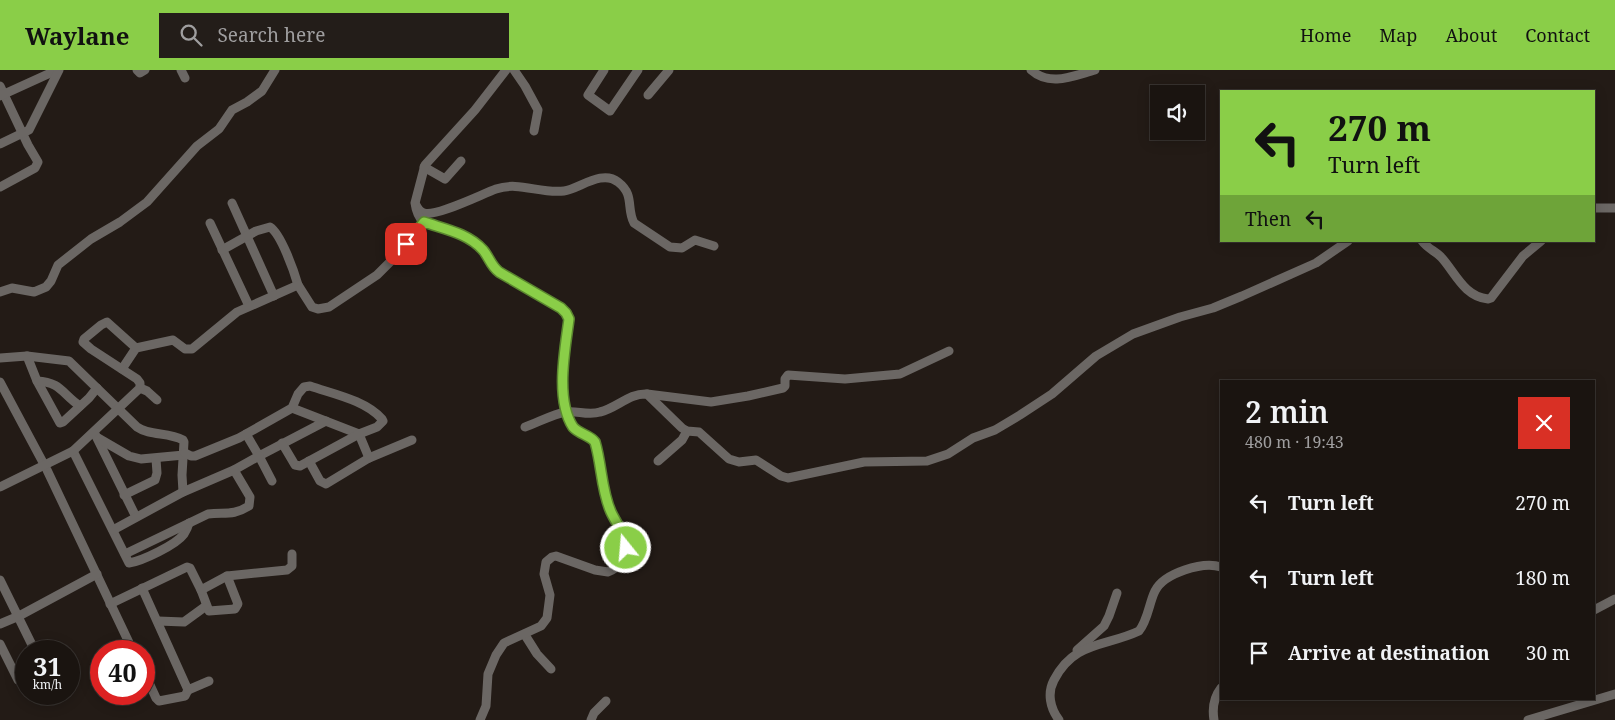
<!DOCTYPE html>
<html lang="en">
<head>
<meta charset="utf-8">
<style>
  body { margin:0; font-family:"Noto Serif",serif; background:#231d19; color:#f1f3f6; height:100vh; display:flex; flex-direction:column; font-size:19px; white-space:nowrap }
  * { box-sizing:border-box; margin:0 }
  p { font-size:16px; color:#9f9e9f }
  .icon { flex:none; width:28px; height:28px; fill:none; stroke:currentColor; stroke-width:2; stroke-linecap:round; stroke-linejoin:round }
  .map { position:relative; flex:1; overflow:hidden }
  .panel { position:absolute; left:1220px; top:310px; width:375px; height:320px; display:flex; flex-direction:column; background:#1a1410; border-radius:0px; box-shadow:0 2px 12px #0003,0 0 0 1px #383330 }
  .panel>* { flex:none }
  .banner { position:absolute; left:1220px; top:20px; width:375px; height:152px; border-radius:0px; box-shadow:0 2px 12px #0003,0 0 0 1px #383330; background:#8ace48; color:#111; overflow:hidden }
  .controls { position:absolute; left:1150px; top:15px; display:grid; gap:10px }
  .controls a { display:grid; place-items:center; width:55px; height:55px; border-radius:0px; background:#1a1410; box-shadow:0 2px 12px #0003,0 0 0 1px #383330; font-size:25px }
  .speed { position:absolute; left:15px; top:570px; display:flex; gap:10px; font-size:25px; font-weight:700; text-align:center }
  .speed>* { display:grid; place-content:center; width:65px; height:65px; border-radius:50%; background:#1a1410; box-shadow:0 2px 12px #0003,0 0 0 1px #383330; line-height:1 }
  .speed small { font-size:12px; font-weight:400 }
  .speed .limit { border:8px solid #d22; background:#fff; color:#111 }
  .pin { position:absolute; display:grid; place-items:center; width:42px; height:42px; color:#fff; margin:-21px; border-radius:10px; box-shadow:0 2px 8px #0006 }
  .me { position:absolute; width:55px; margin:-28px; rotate:343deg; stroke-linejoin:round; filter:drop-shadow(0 0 4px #0008) }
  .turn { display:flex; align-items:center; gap:18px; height:105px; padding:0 25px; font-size:22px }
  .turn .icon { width:65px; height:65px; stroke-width:2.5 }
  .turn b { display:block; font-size:35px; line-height:42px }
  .then { display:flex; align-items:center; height:48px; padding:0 25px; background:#0003; gap:10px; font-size:19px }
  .round { display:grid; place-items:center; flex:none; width:52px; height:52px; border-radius:0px; background:#231d19 }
  .headline { display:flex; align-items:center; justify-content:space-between; height:85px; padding:0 25px }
  h1 { font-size:30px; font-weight:600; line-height:38px }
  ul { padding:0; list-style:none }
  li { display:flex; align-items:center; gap:15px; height:75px; padding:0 25px }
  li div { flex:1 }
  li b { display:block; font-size:19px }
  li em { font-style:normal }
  header { display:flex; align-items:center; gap:30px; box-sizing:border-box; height:70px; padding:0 25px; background:#8ace48; color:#111 }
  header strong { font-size:24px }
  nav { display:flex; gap:28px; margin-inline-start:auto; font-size:18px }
  .search { width:350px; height:45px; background:#231d19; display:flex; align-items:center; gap:12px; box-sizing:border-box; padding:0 18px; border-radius:0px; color:#9f9e9f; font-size:19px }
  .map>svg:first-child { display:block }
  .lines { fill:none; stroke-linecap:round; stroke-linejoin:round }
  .minor { stroke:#6b6764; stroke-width:9 }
  .route-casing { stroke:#5a862f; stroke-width:12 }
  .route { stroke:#8ace48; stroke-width:9 }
</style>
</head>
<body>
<header>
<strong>Waylane</strong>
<div class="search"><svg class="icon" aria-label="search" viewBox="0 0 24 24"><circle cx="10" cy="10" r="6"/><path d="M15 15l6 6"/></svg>Search here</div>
<nav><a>Home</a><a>Map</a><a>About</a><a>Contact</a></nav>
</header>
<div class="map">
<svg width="1615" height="650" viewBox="0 0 1615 650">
  <rect width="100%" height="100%" fill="#231b16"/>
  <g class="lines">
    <g class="minor">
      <polyline points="137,0 140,3 145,0"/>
      <polyline points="181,0 185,8"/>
      <polyline points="514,0 525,16 538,40 534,61"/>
      <polyline points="604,0 588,25 610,41 638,0"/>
      <path d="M1031 0C1050 17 1073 6 1095 0"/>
      <polyline points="0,16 28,75 38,92 35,98 0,117"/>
      <polyline points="648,25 669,0"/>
      <polyline points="0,26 57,0"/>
      <polyline points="0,74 29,60 59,0"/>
      <polyline points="424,97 445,109 461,91"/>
      <polyline points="232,133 274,226"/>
      <path d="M416 135C418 139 420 142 424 143 436 147 482 124 496 119 519 111 540 124 564 121 579 119 602 99 618 112 635 125 626 138 634 153L670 177 682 178 695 170 714 176"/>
      <polyline points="1594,138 1615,138"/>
      <polyline points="210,153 249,236"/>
      <path d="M1422 171C1427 178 1435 181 1441 187 1455 202 1464 227 1488 229L1491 228 1523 186 1541 171"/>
      <path d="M222 180 256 161 270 157C281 164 294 201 298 215"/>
      <polyline points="0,222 12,218 34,222 46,217 51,211 58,195 91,169 120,152 147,132 197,76 219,59 232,40 247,32 262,21 275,0"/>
      <polyline points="27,286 37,311 60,353 63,352 89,328 97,318"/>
      <path d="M0 288 27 286 69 291 137 357C150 366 168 362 183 370L184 372 182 405 183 422"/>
      <polyline points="122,299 136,278 173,270 185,279 192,279 237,242 298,215 312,237 318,239 329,237 377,205 397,185 424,153"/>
      <path d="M37 311C61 312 62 324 80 336"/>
      <polyline points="0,312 47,400 133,581"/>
      <polyline points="140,318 147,321 157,330"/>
      <polyline points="647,324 711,332 748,326 783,318 785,316 785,309 788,305 845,309 900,304 949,281"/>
      <polyline points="292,338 359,364 369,388"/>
      <path d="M525 357C537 353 553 344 566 342 576 340 588 346 600 342 617 338 629 323 647 324L682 358 687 361 699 362 729 389 739 392 756 390 781 406 788 408 864 392 927 391 948 384 973 368 995 360 1020 345 1052 324 1096 286 1133 264 1180 247 1213 238 1242 226 1316 193 1348 171"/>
      <polyline points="94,362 136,447"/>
      <polyline points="246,364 259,386 326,351"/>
      <polyline points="98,368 129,386 141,389 184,385"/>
      <path d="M73 381 129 493C142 491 176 475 184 464 186 461 188 457 189 453"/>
      <path d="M185 383 191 386H195L239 368 292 338 298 324 304 317 310 316C333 324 365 330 382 349L383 351 377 357 359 364 300 396 295 395 282 373"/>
      <polyline points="309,391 320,411 326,414 369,388 412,370"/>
      <polyline points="658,391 682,370 687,361"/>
      <polyline points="0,417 73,381 140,318 140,313 137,309 91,279 83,272 84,269 101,255 107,252 136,278"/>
      <polyline points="124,425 155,410 157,403 156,389"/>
      <polyline points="113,460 183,422 234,400 259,386 272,411"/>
      <path d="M125 484 208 444C225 442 233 446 249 436L250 427 234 400"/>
      <polyline points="0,510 35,581"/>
      <polyline points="142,518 188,620 185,626 159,631 156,628 144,602"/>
      <polyline points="201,520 209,541 235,539 238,534 227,506"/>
      <polyline points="110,534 187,497 190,498 201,520 227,506 287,500 292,496 292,484"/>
      <polyline points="1594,540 1615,529"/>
      <polyline points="158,551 184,552 206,536"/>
      <polyline points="0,554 19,546 97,504"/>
      <polyline points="525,565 537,584 551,599"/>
      <polyline points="0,574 18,610"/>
      <polyline points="1077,580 1104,556 1109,546 1117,523"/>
      <polyline points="188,620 209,611"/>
      <path d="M480 650 486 636 488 604 496 585 504 573 541 556 547 548 550 525 544 504 546 492 552 487 556 486 595 500 608 502C618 499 627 483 626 473 625 461 616 452 611 441 602 419 602 395 595 372 590 365 579 364 573 357 555 329 565 280 569 249L566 243 561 237 499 202C491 196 489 187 483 180 468 163 444 159 424 153 418 147 416 141 415 133L425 95 475 40 506 0"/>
      <polyline points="591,650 594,643 606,631"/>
      <path d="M1059 650C1050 638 1047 623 1054 610 1074 571 1105 577 1139 561 1148 550 1149 533 1155 521 1164 503 1203 491 1221 497"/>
      <path d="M1214 650C1212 638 1214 627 1221 618"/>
      <polyline points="1528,650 1615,624"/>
    </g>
  </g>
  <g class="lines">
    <defs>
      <path id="route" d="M406 174 424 152C444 159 468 163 483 180 489 187 491 196 499 202L561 238 566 243 569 249C565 280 555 329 573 357 579 364 590 365 595 372 602 395 601 420 611 442 617 455 626 464 626 478"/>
    </defs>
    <use href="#route" class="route-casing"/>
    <use href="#route" class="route"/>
  </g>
</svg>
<div class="controls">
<a><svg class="icon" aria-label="sound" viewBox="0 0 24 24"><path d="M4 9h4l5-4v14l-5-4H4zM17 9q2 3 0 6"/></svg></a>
</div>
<div class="speed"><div>31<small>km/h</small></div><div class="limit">40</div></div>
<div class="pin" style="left:406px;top:174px;background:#d93025"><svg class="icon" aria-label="arrive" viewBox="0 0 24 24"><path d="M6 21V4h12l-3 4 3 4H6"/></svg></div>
<svg class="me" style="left:626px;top:478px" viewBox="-20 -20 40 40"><circle r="17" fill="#8ace48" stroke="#fff" stroke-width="3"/><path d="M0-11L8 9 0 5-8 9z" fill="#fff"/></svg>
<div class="banner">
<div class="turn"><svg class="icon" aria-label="left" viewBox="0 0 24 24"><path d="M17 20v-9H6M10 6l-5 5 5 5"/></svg><div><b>270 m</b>Turn left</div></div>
<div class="then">Then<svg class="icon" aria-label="left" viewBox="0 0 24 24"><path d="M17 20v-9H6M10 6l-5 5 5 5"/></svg></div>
</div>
<section class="panel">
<div class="headline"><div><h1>2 min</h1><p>480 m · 19:43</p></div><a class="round" style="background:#d93025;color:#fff"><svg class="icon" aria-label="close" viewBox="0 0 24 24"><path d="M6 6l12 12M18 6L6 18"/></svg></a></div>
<ul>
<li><svg class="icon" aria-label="left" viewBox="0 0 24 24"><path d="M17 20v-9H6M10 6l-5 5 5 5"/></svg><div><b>Turn left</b></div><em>270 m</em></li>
<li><svg class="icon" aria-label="left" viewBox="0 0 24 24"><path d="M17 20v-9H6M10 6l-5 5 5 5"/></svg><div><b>Turn left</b></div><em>180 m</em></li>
<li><svg class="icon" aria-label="arrive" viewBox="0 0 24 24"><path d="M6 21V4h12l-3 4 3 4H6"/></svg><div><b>Arrive at destination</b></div><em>30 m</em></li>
</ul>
</section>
</div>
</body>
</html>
